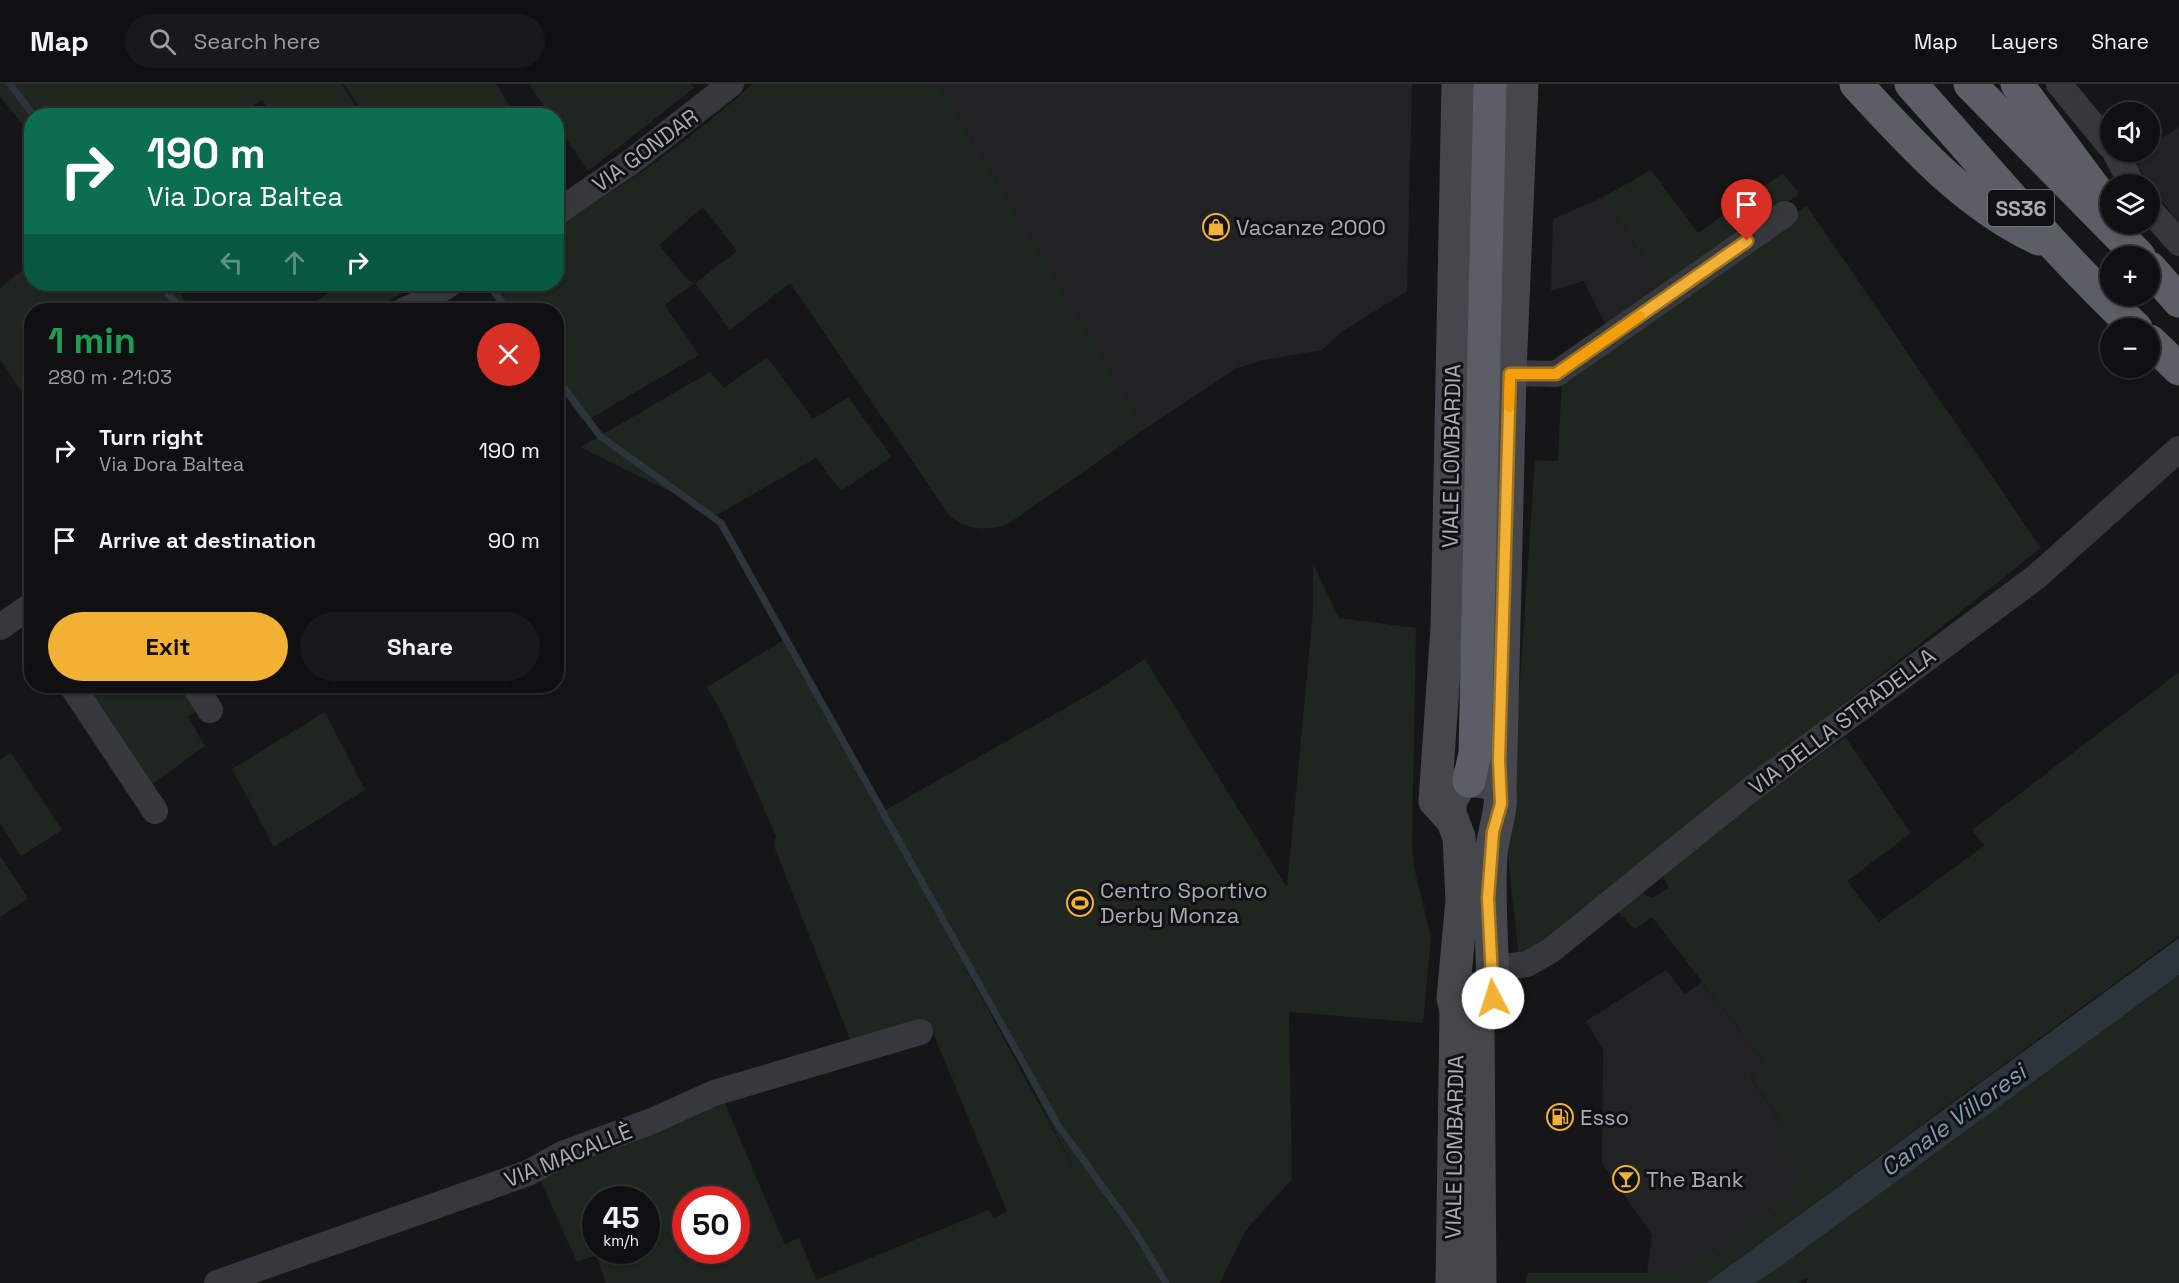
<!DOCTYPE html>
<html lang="en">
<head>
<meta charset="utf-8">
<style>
  body { margin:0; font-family:"Space Grotesk",sans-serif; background:#19191b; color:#f1f3f6; height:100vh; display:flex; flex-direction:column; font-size:22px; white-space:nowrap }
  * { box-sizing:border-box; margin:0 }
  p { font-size:20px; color:#9c9d9f }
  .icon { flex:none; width:33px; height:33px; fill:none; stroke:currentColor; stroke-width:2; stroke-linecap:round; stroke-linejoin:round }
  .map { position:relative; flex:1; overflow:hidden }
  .side { position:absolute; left:24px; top:219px; width:540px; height:390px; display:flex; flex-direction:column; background:#101012; border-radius:24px; box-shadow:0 2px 4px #0004,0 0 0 2px #303032 }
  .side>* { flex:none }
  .banner { position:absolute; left:24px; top:24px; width:540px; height:183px; border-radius:24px; box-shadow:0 2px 4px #0004,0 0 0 2px #303032; background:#0b6e4f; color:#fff; overflow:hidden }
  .tools { position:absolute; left:2100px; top:18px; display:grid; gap:12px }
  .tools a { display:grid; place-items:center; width:60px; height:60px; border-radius:50%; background:#101012; box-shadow:0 2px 4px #0004,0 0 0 2px #303032; font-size:30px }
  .speed { position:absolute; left:582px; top:1102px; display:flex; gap:12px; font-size:30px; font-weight:700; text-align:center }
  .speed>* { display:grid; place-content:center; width:78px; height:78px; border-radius:50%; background:#101012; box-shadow:0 2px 4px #0004,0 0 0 2px #303032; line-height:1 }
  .speed small { font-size:15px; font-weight:400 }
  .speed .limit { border:9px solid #d22; background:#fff; color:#111 }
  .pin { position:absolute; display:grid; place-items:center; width:51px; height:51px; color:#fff; margin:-62px -26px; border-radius:50% 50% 50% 0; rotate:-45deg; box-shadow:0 0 6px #0007 }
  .pin .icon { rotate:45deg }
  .me { position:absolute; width:66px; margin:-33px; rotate:355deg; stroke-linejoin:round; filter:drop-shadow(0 0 4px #0008) }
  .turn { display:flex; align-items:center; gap:21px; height:126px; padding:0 24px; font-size:27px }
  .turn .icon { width:78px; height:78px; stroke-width:2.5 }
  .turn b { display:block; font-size:42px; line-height:51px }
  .lanes { display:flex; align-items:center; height:57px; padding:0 24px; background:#0003; justify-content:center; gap:30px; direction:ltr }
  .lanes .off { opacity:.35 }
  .round { display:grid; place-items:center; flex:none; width:63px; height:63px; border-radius:32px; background:#19191b }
  .overview { display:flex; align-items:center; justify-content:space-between; height:102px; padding:0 24px }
  h1 { font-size:36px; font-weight:600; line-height:45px; color:#1e9e55 }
  .primary-button { display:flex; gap:12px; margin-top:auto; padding:12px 24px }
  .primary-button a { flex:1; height:69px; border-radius:36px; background:#f2b134; color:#111; font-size:24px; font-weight:600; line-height:69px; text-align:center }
  .primary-button a+a { background:#19191b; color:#f1f3f6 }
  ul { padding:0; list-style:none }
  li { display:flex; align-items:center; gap:18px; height:90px; padding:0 24px }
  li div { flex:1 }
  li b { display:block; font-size:22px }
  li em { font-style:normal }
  header { display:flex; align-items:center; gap:36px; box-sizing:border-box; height:84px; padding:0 30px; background:#101012; border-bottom:2px solid #303032 }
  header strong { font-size:28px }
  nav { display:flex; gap:33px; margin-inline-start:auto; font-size:21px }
  .search { width:420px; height:54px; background:#19191b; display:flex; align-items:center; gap:15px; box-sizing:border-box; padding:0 21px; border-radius:33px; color:#9c9d9f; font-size:22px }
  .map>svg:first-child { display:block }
  .built { fill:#222225 }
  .green { fill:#1e261f; fill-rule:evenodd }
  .water { fill:#2c353c }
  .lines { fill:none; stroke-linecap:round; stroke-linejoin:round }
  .stream { stroke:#2c353c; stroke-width:7 }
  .minor { stroke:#37383d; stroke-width:26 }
  .secondary { stroke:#45474d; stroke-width:33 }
  .trunk { stroke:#5b5e65; stroke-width:33 }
  .route-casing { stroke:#9d7322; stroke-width:15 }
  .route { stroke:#f2b134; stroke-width:10 }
  .slow { stroke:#f59e0b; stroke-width:10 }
  .labels { text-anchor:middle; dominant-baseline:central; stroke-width:6; stroke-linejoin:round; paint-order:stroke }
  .shield { fill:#111113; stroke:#7b7e86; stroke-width:1.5 }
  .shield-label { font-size:21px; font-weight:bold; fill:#a8adb8 }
  .street-label { font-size:22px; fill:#a8adb8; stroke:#111113 }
  .poi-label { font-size:22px; fill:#a8adb8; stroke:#111113; text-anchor:start }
  .water-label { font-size:24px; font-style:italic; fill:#7f9bb3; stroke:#111113 }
</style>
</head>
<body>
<header>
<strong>Map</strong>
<div class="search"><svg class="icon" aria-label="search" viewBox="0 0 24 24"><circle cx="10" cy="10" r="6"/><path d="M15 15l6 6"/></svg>Search here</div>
<nav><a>Map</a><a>Layers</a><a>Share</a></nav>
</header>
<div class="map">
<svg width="2179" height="1199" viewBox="0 0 2179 1199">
  <rect width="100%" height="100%" fill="#161618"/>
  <g class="built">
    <polygon points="938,0 1412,0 1407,207 1340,249 1322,266 1268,275 1237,284 1145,345"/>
    <polygon points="2179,43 2179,140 2132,74 2142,68 2150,68 2150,62"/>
    <polygon points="1603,113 1664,203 1608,246 1584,197 1551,207 1553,135"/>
    <polygon points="1666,886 1685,910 1702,898 1766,980 1750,993 1789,1048 1776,1059 1806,1100 1680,1189 1647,1190 1652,1151 1602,1079 1603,966 1586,937"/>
  </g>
  <g class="green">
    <polygon points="0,0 342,0 361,31 272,31 262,16 239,31 32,32 31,52 0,12"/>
    <polygon points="344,0 496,0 515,31 364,31"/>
    <polygon points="529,0 691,0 694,4 588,87 557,41 556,32 550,31"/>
    <path d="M752 0H938L1145 345 1008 440C985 447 969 447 950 432L790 199 730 246 695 199 665 221 699 271 586 337 579 332 557 300 556 226H506L493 208 482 200H556L557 143C625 101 693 55 752 0ZM703 123 737 167 695 199 688 196 659 161Z"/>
    <polygon points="1651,86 1698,149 1783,89 1799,110 1664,203 1603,113"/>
    <path d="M1807 122 2041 464C1868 603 1691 735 1519 875L1508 773 1535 376 1558 377 1562 291Z"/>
    <polygon points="31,179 32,200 173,200 192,226 32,226 31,322 0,275 0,204"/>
    <polygon points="344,200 415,200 375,226 301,226"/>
    <polygon points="767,273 813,335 848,313 892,373 841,407 816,374 717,431 581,363 710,288 724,304"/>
    <path d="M1313 480 1339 534 1416 544 1412 759 1414 783 1431 853 1423 939 1289 928 1292 1095 1245 1147 1220 1199H606L596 1171 577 1178 538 1091 724 1017 785 1161 799 1153 816 1196 989 1126 994 1134 1007 1127 929 939 852 960 774 762 776 752 724 633 707 603 785 555 882 728 1104 602 1145 575 1287 803 1313 528ZM906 774 983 909 1077 1090ZM596 1116H646V1167H596ZM686 1116H736V1167H686Z"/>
    <polygon points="2179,588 2179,852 1706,1199 1526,1199 1527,1189 1680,1189 1805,1100 1775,1058 1789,1048 1750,992 1766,980 1652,833 1635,845 1615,825 1638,807 1652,814 1669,804 1662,790 1696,761 1845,653 1911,749 1847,797 1879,838 1984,762 1972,746"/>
    <polygon points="81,602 187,602 201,624 188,633 205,662 148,703"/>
    <polygon points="325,628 365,706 274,763 232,685"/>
    <polygon points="11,669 62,746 21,772 0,739 0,676"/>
    <polygon points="0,772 28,814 0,833"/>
    <polygon points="2179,891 2179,1199 1807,1199 1807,1194 1798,1199 1755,1199"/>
  </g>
  <polygon class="water" points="2179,854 2179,891 1782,1181 1755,1199 1706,1199"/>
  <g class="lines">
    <g class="stream">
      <polyline points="10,0 34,32"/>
      <polyline points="161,200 181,226"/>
      <polyline points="488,200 508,226"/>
      <polyline points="388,226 403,216"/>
      <polyline points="556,293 600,352 721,439 1058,1041 1136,1149 1166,1199"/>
    </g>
    <g class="minor">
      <polyline points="2059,0 2110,62"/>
      <polyline points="2115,68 2132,100"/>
      <polyline points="2150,126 2179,159"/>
      <polyline points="556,129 631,78 731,0"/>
      <polyline points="407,226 450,200"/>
      <polyline points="1510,289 1556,290 1785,130"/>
      <polyline points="0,543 32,521"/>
      <polyline points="72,602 155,727"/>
      <polyline points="195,602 210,626"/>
      <polyline points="1491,885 1527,880 1550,867 1746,709 2036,493 2179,365"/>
      <polyline points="217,1199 528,1089 562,1070 652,1037 714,1009 920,948"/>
    </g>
    <g class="secondary">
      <path d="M1469 697C1482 697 1495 697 1500 711 1503 719 1492 757 1491 770 1488 819 1493 865 1493 913L1489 926 1474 932 1456 927 1453 914 1462 816 1459 753 1450 730V718L1460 700Z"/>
      <polyline points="1500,710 1510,289 1522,0"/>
      <polyline points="1453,737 1435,717 1447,543 1458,0"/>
      <polyline points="1478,944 1480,1199"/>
      <polyline points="1452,1199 1456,927"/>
    </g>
    <g class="trunk">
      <path d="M1856 0C1911 59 1965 121 2039 155"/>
      <path d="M1911 0C1985 82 2055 168 2136 244"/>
      <polyline points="1970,0 2139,172"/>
      <polyline points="2017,0 2095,105"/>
      <polyline points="2150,184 2179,217"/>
      <polyline points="2150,257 2179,285"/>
      <polyline points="1469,697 1475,669 1490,0"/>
    </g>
  </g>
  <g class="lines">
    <defs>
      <polyline id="route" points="1493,914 1488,814 1493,748 1501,720 1499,676 1510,290 1556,290 1747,157"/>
    </defs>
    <use href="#route" class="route-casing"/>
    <use href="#route" class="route"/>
    <polyline class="slow" points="1509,323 1510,290 1556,290 1640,232"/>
  </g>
  <defs>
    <symbol id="shop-ring" viewBox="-11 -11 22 22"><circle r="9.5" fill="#111113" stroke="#f2b134" stroke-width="1.5"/><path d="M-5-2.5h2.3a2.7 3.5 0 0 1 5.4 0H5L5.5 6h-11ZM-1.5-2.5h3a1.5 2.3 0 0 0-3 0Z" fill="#f2b134"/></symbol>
    <symbol id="stadium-ring" viewBox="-11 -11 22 22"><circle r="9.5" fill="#111113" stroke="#f2b134" stroke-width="1.5"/><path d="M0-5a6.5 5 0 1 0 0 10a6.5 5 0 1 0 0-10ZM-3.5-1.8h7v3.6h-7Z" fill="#f2b134"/></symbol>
    <symbol id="fuel-ring" viewBox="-11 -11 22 22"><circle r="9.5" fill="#111113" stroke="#f2b134" stroke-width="1.5"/><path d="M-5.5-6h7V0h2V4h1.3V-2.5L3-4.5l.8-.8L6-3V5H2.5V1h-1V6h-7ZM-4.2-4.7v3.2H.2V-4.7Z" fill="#f2b134"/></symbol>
    <symbol id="bar-ring" viewBox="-11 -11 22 22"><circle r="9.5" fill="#111113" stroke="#f2b134" stroke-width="1.5"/><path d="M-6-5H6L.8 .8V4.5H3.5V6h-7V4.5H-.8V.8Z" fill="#f2b134"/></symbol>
  </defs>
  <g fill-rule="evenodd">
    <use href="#shop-ring" x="1201" y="128" width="30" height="30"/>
    <use href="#stadium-ring" x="1065" y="804" width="30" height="30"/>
    <use href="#fuel-ring" x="1545" y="1018" width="30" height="30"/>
    <use href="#bar-ring" x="1611" y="1080" width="30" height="30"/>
  </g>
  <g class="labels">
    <rect class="shield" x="1988" y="106" width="66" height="36" rx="4.5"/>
    <g class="shield-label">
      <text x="2021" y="124">SS36</text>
    </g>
    <g class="street-label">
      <text transform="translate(645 66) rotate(-36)">VIA GONDAR</text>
      <text transform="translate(1451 372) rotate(-89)">VIALE LOMBARDIA</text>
      <text transform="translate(1842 637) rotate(-37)">VIA DELLA STRADELLA</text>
      <text transform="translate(1454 1063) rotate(-89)">VIALE LOMBARDIA</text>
      <text transform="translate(568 1071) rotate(-22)">VIA MACALLÈ</text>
    </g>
    <g class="poi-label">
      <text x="1236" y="143">Vacanze 2000</text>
      <text x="1100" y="806">Centro Sportivo<tspan x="1100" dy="25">Derby Monza</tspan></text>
      <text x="1580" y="1033">Esso</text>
      <text x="1646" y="1095">The Bank</text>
    </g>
    <g class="water-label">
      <text transform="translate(1953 1036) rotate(-36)">Canale Villoresi</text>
    </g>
  </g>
</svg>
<div class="tools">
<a><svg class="icon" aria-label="sound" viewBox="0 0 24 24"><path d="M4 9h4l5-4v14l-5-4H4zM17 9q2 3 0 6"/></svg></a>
<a><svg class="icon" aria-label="layers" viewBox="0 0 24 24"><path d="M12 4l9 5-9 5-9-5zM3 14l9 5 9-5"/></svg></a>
<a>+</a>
<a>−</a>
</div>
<div class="speed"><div>45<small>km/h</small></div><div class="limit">50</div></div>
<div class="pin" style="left:1747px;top:157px;background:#d93025"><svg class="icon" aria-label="arrive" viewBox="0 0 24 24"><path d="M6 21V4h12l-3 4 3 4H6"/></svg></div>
<svg class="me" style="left:1493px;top:914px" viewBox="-20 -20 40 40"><circle r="19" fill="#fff"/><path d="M0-13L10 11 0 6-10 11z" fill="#f2b134"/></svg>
<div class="banner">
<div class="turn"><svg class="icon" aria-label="right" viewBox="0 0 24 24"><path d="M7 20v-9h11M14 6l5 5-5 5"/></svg><div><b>190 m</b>Via Dora Baltea</div></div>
<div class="lanes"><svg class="icon off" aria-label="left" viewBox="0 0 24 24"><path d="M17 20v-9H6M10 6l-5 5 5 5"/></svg><svg class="icon off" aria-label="ahead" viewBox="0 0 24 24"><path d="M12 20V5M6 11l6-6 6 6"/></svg><svg class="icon" aria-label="right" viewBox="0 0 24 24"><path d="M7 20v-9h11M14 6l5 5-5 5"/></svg></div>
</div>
<section class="side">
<div class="overview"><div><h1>1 min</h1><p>280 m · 21:03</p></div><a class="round" style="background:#d93025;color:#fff"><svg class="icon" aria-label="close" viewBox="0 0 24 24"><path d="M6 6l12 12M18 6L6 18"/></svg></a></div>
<ul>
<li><svg class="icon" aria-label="right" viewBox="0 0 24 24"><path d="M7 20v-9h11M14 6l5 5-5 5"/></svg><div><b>Turn right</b><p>Via Dora Baltea</p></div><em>190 m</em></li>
<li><svg class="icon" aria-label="arrive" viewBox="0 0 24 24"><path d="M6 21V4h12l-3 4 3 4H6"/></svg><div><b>Arrive at destination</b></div><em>90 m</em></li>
</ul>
<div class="primary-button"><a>Exit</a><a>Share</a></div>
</section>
</div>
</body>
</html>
